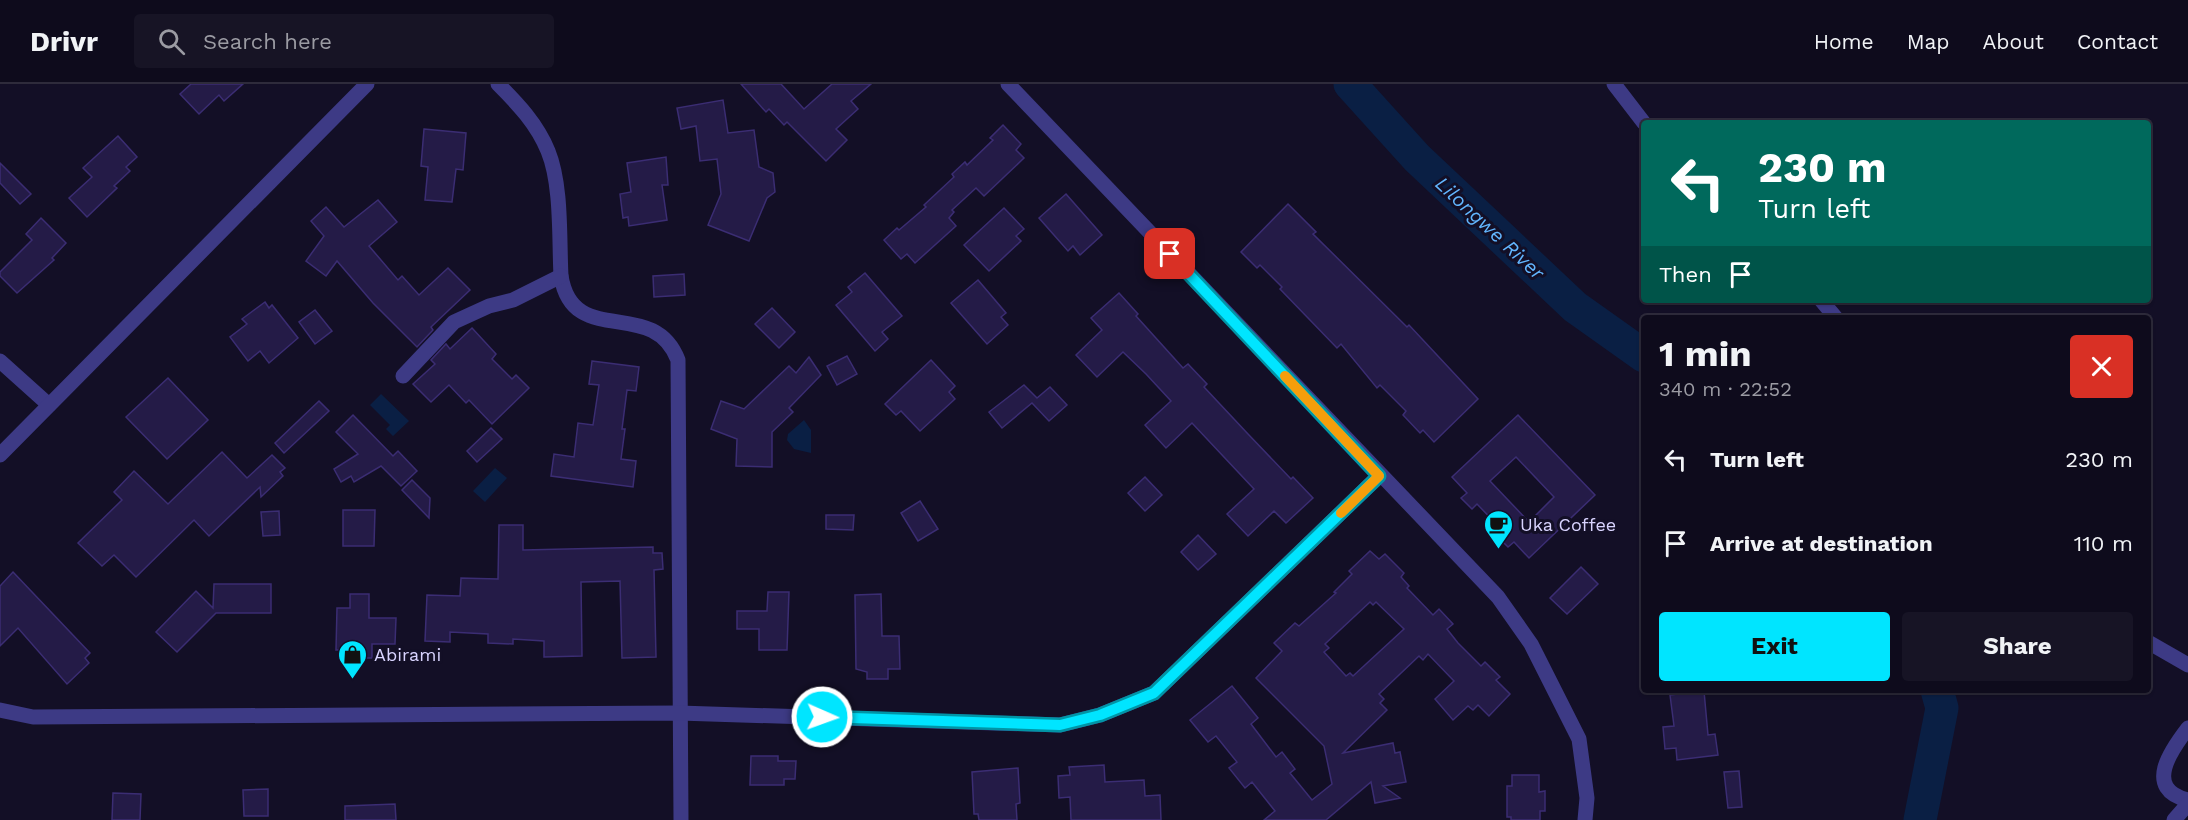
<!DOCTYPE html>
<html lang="en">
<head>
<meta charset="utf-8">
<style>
  body { margin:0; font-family:"Work Sans",sans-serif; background:#171425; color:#f1f3f6; height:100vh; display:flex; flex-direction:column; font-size:22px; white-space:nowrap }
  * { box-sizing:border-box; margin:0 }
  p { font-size:20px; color:#9b9ba3 }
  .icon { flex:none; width:33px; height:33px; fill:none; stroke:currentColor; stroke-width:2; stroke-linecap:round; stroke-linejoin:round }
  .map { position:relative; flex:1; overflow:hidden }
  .panel { position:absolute; left:1641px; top:231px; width:510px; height:378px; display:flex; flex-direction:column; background:#0e0b1c; border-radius:6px; box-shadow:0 2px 4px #0004,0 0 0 2px #2e2b3b }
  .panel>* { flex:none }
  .top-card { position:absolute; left:1641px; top:36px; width:510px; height:183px; border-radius:6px; box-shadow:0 2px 4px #0004,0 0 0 2px #2e2b3b; background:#00695c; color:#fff; overflow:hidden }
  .pin { position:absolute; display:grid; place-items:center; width:51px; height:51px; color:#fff; margin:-26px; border-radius:12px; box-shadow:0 3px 9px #0006 }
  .me { position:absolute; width:66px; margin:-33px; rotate:92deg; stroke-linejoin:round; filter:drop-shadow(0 0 4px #0008) }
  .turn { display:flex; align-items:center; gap:21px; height:126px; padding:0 18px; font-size:27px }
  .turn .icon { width:78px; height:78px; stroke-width:2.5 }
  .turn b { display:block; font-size:42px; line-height:51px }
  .then { display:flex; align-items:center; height:57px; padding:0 18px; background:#0003; gap:12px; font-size:22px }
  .round { display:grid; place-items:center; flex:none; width:63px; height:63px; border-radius:6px; background:#171425 }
  .headline { display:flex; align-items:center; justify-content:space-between; height:102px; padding:0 18px }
  h1 { font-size:36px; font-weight:700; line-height:45px }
  .cta { display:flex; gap:12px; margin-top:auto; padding:12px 18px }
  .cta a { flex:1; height:69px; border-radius:6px; background:#00e5ff; color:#111; font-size:24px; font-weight:700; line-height:69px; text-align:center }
  .cta a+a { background:#171425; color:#f1f3f6 }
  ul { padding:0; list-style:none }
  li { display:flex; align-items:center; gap:18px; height:84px; padding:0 18px }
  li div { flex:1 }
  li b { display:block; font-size:22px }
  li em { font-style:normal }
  header { display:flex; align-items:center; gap:36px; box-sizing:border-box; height:84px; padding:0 30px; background:#0e0b1c; border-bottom:2px solid #2e2b3b }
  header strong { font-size:28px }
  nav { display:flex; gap:33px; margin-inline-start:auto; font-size:21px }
  .search { width:420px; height:54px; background:#171425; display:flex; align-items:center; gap:15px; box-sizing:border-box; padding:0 21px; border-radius:6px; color:#9b9ba3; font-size:22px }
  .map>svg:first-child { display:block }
  .water { fill:#0a1f44 }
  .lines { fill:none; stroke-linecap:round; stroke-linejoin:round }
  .river { stroke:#0a1f44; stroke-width:33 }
  .building { fill:#241b47; stroke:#3b2d73; stroke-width:1.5; fill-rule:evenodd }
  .minor { stroke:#3d3a85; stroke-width:15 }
  .route-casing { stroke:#0095a6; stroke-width:15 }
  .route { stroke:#00e5ff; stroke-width:10 }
  .slow { stroke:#f59e0b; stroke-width:10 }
  .labels { text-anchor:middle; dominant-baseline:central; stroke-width:6; stroke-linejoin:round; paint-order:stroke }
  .poi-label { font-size:18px; fill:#d9d4ff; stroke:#130f26; text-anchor:start }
  .water-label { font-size:20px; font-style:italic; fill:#62b6ff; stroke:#130f26 }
</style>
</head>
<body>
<header>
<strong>Drivr</strong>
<div class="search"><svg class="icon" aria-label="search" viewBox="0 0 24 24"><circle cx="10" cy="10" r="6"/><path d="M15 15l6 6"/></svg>Search here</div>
<nav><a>Home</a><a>Map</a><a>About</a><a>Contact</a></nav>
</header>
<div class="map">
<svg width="2188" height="736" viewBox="0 0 2188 736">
  <rect width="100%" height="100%" fill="#130f26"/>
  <g class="water">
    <polygon points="381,310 409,337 393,352 386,345 390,341 370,321"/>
    <polygon points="804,336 811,346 811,369 794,365 787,356 788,350"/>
    <polygon points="495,384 507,394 485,418 473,407"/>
  </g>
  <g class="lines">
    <g class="river">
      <polyline points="1350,0 1417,74 1575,223 1644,272"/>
      <polyline points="1920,736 1942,624 1937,606"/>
    </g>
  </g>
  <g class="building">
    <polygon points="191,0 243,0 224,17 219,11 199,30 180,10"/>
    <polygon points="741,0 781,0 804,25 832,0 871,0 851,17 858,25 836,45 847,56 826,77 787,38 784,41 769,25 766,28"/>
    <polygon points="723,16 728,49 754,46 759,83 773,89 775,108 767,114 749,157 708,141 721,110 717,75 700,77 696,42 681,45 677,24"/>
    <polygon points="1003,41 1021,60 1016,66 1024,74 984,112 976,104 952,126 954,128 949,134 956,142 915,179 907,170 901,175 884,156 897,144 899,146 926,123 924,121 954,93 952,90 965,78 967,81 993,56 990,54"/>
    <polygon points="424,45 466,49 463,86 456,85 452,118 425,116 428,83 421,82"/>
    <polygon points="118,52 137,73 126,83 130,87 114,102 117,104 87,133 69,114 92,93 83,84"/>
    <polygon points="666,73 668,101 662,101 667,136 629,142 628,133 623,134 620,110 631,108 627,79"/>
    <polygon points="0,79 31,110 20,120 0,99"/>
    <polygon points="1066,110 1102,151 1080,171 1073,162 1068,167 1039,134"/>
    <polygon points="378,116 397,138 369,162 398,196 402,192 419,211 448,184 470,206 431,243 433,246 417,263 373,219 337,177 326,192 306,177 324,152 311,137 326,123 344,143"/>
    <polygon points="1288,120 1316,148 1313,150 1407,243 1409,241 1478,315 1434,358 1423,346 1420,349 1403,331 1406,327 1380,301 1377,304 1341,260 1337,264 1280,205 1282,203 1260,181 1257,184 1241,168"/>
    <polygon points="1004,124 1024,145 1016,152 1021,157 989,187 964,161"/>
    <polygon points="41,134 66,159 52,174 54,176 17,209 0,192 0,188 32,156 26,150"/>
    <polygon points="865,189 902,232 882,248 888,255 875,267 836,221 852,208 848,203"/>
    <polygon points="684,190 685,211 654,213 653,192"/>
    <polygon points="978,196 1006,229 1001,233 1008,241 987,260 951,219"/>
    <polygon points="1119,209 1138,230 1136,232 1183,284 1188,280 1207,300 1204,303 1248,350 1291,395 1293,393 1313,414 1286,439 1274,427 1248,452 1227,430 1254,405 1192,339 1166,364 1145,341 1171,317 1146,290 1123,268 1097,293 1076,271 1102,246 1091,234"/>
    <polygon points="265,218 269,224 272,221 298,254 269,279 260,267 248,277 230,253 247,240 242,235"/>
    <polygon points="772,224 795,248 779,264 755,240"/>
    <polygon points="315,226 332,247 315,260 299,238"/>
    <polygon points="472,244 496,270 492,275 512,295 516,291 529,304 492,340 469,316 466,319 449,301 431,318 413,300 435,280 431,276 446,260 450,265"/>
    <polygon points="847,272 857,290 837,301 827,282"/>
    <polygon points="809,273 821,291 789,324 793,328 772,348 772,383 736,382 737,355 711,345 721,317 744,325 789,282 796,289"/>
    <polygon points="931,276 955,302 949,308 955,315 920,347 901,327 896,331 885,320"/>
    <polygon points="592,277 639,283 636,307 627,306 622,345 625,345 621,375 636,377 633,403 551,392 554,370 574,373 578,339 593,341 599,301 589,300"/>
    <polygon points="168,294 208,336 167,375 126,333"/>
    <polygon points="1024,301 1037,314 1050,303 1067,321 1049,337 1032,319 1002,344 989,328"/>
    <polygon points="319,317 329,327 284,369 275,359"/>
    <polygon points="353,331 393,372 398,367 417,387 401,402 381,382 354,398 351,392 341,398 334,385 358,370 336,348"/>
    <path d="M1518 331 1595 411 1529 474 1514 458 1508 463 1497 452 1503 447 1477 420 1472 425 1461 414 1467 409 1452 393ZM1516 373 1554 413 1529 438 1490 397Z"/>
    <polygon points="491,344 502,355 477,378 467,367"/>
    <polygon points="222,368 247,394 272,371 285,384 280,388 283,392 261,413 260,403 209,452 194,436 136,493 114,471 102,482 78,459 122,416 114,408 134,387 168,420"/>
    <polygon points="1145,393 1162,411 1145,427 1128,409"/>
    <polygon points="412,396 430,414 429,434 402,406"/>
    <polygon points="920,417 938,445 918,457 901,429"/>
    <polygon points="343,426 375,426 374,462 343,462"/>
    <polygon points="279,427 280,451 263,452 261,428"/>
    <polygon points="826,431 854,431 853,446 826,445"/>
    <polygon points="499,441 523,441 523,466 653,463 653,469 662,469 663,485 654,486 656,573 622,574 620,497 581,498 582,572 544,573 544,557 513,555 513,560 488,559 488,550 450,548 450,558 425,557 427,511 460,512 461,494 498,495"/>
    <polygon points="1198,451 1216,470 1198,486 1181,468"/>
    <path d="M1370 467 1379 475 1385 470 1404 489 1401 493 1409 502 1407 504 1433 531 1439 525 1453 540 1447 545 1458 559 1481 582 1485 578 1500 593 1496 596 1510 610 1489 632 1478 621 1473 626 1468 622 1453 636 1435 615 1454 597 1428 570 1423 576 1419 572 1379 610 1384 615 1380 619 1387 626 1343 669 1393 659 1395 669 1400 668 1406 698 1383 702 1400 714 1375 719 1371 698 1326 736H1264L1275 727 1252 698 1245 704 1229 684 1237 678 1216 652 1208 658 1190 636 1232 602 1258 634 1251 640 1276 673 1282 668 1295 685 1290 689 1312 716 1332 700 1324 662 1256 594 1282 567 1274 559 1295 539 1299 542 1336 509 1334 508 1352 490 1349 487ZM1370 518 1373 521 1376 518 1404 545 1353 592 1350 589 1346 592 1324 568 1329 564 1325 560Z"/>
    <polygon points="1581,483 1598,500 1567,530 1550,514"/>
    <polygon points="13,488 90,569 85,574 89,579 67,600 18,544 0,562 0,502"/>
    <polygon points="214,500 271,500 271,529 216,529 177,568 156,548 196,507 213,524"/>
    <polygon points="768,508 789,508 787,566 759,566 759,545 737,545 737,527 767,527"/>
    <polygon points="350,510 369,510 369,534 396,534 395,560 372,560 372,574 348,574 340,572 340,566 336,566 337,524 350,524"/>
    <polygon points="881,510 882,552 899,552 900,585 888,585 888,595 867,595 867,588 856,585 855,511"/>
    <polygon points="1704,607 1708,651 1715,650 1718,671 1677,676 1676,664 1665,665 1663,643 1674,642 1670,611"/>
    <polygon points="751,672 778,672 778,677 796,677 795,695 784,695 784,701 750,701"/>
    <polygon points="1104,681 1105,698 1144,696 1145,712 1160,711 1161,736 1071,736 1070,713 1059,714 1058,692 1070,691 1069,683"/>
    <polygon points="1018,684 1020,719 1016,720 1017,736 979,736 978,730 974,730 972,688"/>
    <polygon points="1739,687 1742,723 1728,724 1724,688"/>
    <polygon points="1512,691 1539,691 1539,708 1545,707 1545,727 1540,727 1540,736 1511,736 1511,733 1507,733 1507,702 1512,702"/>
    <polygon points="268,705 268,732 244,732 243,706"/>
    <polygon points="113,709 141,710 140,736 112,736"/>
    <polygon points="395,720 396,736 345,736 345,722"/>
  </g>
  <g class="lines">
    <g class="minor">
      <path d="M498 0C518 20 537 40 548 67 562 101 559 155 561 192 573 266 653 211 678 276L681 736"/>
      <polyline points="1008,0 1498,513 1531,560 1579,655 1587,714 1585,736"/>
      <polyline points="1614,0 1644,39"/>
      <polyline points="1821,216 1836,234"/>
      <polyline points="0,277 49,321"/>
      <polyline points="403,292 454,238 489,222 513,216 561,192"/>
      <polyline points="0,371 367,0"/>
      <polyline points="2148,558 2188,581"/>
      <polyline points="0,626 33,633 679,629 1060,641 1100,631 1154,609 1379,392"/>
      <path d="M2188 644C2171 666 2143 705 2188 716"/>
      <polyline points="2174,736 2188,720"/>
    </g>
  </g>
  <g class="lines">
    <defs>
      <polyline id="route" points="822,633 1060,641 1100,631 1154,609 1379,392 1170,170"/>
    </defs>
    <use href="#route" class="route-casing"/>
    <use href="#route" class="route"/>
    <polyline class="slow" points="1285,292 1379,392 1341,429"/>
  </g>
  <defs>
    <symbol id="cafe-pin" viewBox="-11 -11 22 30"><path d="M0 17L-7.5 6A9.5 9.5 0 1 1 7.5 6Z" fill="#00e5ff" stroke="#130f26"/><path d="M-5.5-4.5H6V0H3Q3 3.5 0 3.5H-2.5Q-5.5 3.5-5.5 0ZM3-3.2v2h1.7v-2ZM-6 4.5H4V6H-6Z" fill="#111"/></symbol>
    <symbol id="shop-pin" viewBox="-11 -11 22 30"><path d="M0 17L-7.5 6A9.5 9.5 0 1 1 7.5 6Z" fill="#00e5ff" stroke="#130f26"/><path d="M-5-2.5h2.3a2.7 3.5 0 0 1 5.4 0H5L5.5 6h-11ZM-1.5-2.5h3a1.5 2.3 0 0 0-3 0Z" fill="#111"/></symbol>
  </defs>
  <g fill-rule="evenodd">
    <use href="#cafe-pin" x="1482" y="424" width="33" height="45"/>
    <use href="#shop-pin" x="336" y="554" width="33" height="45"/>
  </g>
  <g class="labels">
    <g class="poi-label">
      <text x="1520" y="440">Uka Coffee</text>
      <text x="374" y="570">Abirami</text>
    </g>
    <g class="water-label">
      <text transform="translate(1490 144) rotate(43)">Lilongwe River</text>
    </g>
  </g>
</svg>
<div class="pin" style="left:1170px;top:170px;background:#d93025"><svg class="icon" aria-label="arrive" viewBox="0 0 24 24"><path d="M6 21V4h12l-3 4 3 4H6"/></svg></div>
<svg class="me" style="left:822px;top:633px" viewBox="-20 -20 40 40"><circle r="17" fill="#00e5ff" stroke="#fff" stroke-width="3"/><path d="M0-11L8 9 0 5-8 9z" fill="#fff"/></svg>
<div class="top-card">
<div class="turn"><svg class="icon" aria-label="left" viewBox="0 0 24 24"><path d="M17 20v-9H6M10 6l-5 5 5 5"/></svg><div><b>230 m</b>Turn left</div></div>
<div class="then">Then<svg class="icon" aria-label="arrive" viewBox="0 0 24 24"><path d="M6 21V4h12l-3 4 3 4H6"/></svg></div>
</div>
<section class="panel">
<div class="headline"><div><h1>1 min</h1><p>340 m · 22:52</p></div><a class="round" style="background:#d93025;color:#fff"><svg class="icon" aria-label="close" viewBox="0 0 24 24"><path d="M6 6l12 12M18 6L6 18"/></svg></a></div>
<ul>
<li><svg class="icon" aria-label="left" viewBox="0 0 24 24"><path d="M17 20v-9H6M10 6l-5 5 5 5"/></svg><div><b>Turn left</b></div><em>230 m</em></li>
<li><svg class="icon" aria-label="arrive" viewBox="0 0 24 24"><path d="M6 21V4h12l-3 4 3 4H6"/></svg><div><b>Arrive at destination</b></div><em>110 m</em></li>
</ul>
<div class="cta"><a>Exit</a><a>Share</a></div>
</section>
</div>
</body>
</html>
